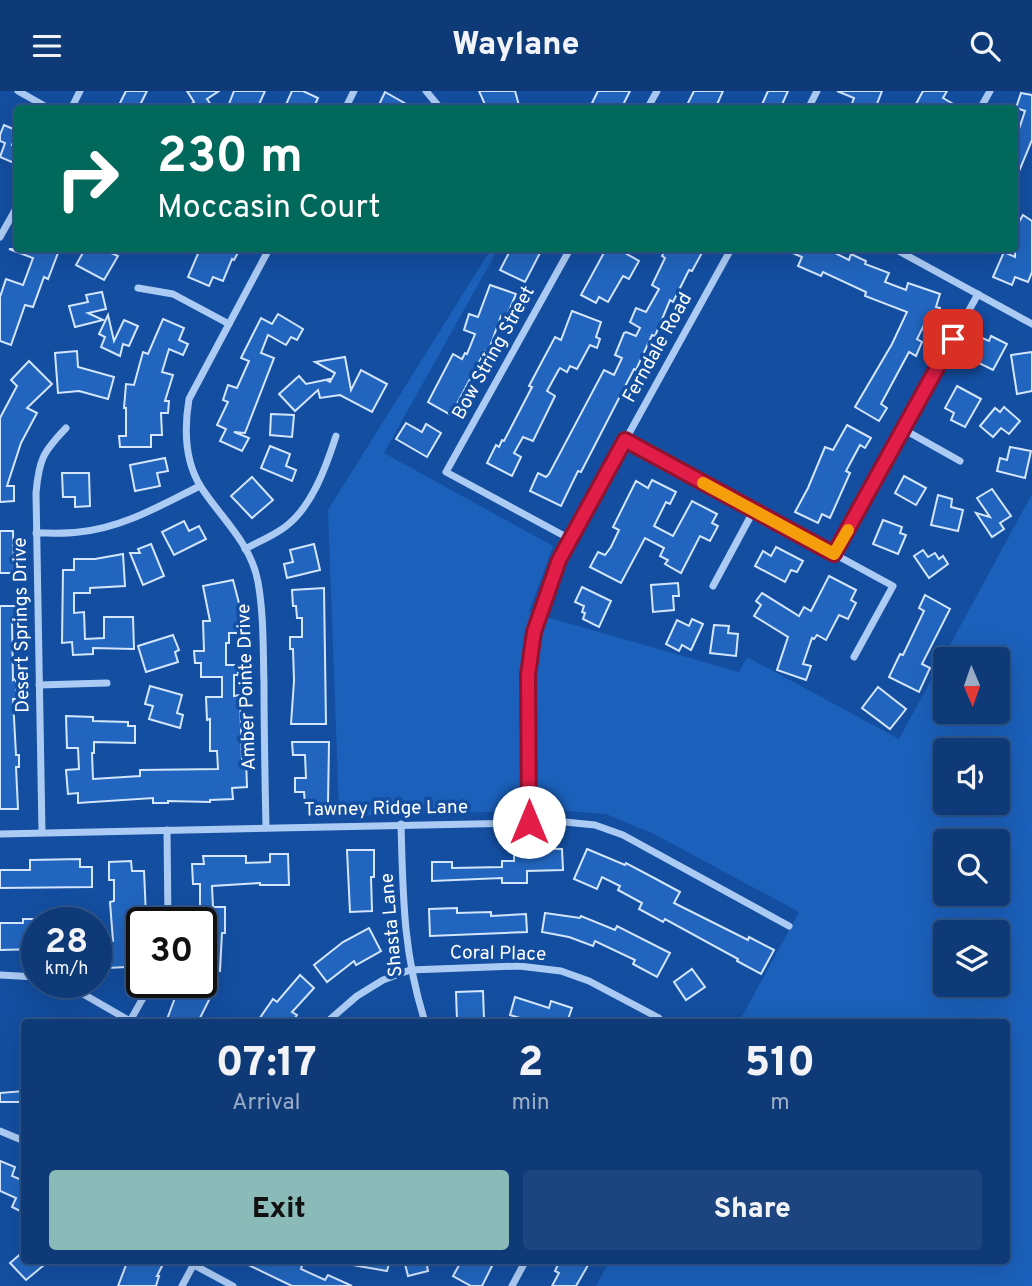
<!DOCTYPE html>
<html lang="en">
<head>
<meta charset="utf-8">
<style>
  body { margin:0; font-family:Overpass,sans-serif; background:#1c4580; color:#f1f3f6; height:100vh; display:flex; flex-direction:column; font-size:26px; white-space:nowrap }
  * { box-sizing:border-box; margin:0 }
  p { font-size:23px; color:#9badc6 }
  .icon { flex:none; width:38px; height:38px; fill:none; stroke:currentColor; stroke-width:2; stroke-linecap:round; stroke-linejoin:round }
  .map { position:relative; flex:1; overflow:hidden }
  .drawer { position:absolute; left:21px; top:928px; width:989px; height:245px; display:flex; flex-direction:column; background:#0e3a78; border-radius:7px; box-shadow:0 7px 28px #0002,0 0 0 2px #2e548a }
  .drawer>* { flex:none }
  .guide { position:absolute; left:14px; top:14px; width:1004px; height:147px; border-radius:7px; box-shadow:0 7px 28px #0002,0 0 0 2px #2e548a; background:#00695c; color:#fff; overflow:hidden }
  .needle { width:46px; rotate:178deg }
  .buttons { position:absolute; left:933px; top:556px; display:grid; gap:14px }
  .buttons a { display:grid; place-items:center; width:77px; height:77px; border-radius:7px; background:#0e3a78; box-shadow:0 7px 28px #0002,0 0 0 2px #2e548a; font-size:35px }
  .speed { position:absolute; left:21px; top:816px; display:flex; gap:14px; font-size:35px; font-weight:700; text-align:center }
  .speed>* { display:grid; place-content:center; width:91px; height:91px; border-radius:50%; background:#0e3a78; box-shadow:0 7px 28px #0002,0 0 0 2px #2e548a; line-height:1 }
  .speed small { font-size:18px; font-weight:400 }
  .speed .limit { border:4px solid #111; border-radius:10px; background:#fff; color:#111 }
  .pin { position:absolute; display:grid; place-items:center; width:60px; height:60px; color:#fff; margin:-30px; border-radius:14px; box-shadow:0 4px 10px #0006 }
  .me { position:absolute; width:77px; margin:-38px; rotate:0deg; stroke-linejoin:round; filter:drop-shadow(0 0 5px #0008) }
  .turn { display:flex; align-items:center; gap:24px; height:147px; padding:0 28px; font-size:32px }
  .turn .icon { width:91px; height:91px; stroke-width:2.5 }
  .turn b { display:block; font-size:49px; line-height:60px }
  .eta { display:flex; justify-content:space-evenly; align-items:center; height:119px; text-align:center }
  .eta b { font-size:42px; font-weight:800; line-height:49px }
  .button { display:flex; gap:14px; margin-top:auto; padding:14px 28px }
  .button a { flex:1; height:80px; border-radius:7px; background:#8bbbb9; color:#111; font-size:28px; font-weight:800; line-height:80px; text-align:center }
  .button a+a { background:#1c4580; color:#f1f3f6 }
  header { display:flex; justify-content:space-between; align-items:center; height:91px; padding:0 28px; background:#0e3a78; font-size:32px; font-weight:800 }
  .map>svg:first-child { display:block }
  .green { fill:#1b60ba; fill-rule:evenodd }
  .building { fill:#2165be; stroke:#d4e6fe; stroke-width:2 }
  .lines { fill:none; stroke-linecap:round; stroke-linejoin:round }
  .street { stroke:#accbf4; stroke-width:7 }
  .route-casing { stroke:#92132f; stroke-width:18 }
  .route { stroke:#e11d48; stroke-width:12 }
  .slow { stroke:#f59e0b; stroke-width:12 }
  .labels { text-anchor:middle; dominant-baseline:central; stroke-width:7; stroke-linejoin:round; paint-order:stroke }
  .street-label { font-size:19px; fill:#fff; stroke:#134ea0 }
</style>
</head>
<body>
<header><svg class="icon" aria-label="menu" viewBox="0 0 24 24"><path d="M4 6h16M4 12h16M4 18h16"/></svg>Waylane<svg class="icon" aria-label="search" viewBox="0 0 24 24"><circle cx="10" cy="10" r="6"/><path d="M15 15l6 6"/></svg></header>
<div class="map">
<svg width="1032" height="1195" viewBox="0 0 1032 1195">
  <rect width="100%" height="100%" fill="#134ea0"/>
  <path class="green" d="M491 158H498L384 362 553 455 529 521 739 581 747 566 899 648 1032 403V1195H596L610 1169H1006V931H739L799 821 654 743 606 723 554 719 352 725 339 720 328 419ZM945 569H998V621H945ZM945 660H998V712H945ZM945 751H998V803H945ZM945 842H998V894H945Z"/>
  <g class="building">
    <polygon points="126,0 147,0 138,18 117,18"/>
    <polygon points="187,0 219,0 207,8 214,18 184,18 194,11"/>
    <polygon points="234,0 265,0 257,18 227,18"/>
    <polygon points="292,0 303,0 318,7 313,18 284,18"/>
    <polygon points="479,0 515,0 520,18 487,18"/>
    <polygon points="598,0 630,0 621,18 603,18 592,12"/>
    <polygon points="694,0 723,0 715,18 685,18"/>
    <polygon points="768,0 788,0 780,18 760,18"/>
    <polygon points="837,0 882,0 875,18 850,18 854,7"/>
    <polygon points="923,0 947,0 943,7 962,18 924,18 916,13"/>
    <polygon points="385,1 415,18 377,18"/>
    <polygon points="1021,2 1032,4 1032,49 1015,90 1015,36 1019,38 1025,20 1016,17"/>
    <polygon points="4,34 18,40 12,54 18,57 14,72 0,66 5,52 0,50 0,44"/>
    <polygon points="1023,124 1032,130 1032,181 1028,191 1015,186 1012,194 993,186 1004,161 1015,166 1015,138"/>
    <polygon points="9,158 47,158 58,162 48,188 44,186 33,216 25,214 11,254 0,250 0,206 6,188 23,194 33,167"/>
    <polygon points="85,158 102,158 118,165 104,189 76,174"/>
    <polygon points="200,158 240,158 234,169 232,168 223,190 213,186 209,195 188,186"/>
    <polygon points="511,158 542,158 525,191 500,179"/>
    <polygon points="606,158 628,158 625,162 639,170 629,188 623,185 608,211 599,206 596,212 581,204"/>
    <polygon points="666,158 704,158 692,180 689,179 673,211 670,209 655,245 652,244 636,279 634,278 581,381 578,380 561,415 530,400 538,382 546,386 549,383 604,279 614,284 622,267 615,264 624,242 626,241 636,245 640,237 630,231 636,217 646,221 659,198 652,194 665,167 662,165"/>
    <polygon points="783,158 827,158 849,169 851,163 866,170 865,173 889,182 885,191 906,199 908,192 940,203 936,216 940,217 936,231 927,228 917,248 922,251 916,265 909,261 881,313 887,317 879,330 855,316 892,253 907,221 865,205 866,201 823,181 821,185 798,175 802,166"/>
    <polygon points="490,194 516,203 506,227 501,225 488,261 485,260 451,324 428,311 453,263 462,268 465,262 467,263 475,243 464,239 469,223 478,226"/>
    <polygon points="102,201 106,218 88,222 103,229 75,236 69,215 88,211 86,204"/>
    <polygon points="572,220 601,231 596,246 600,248 597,257 590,254 577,278 570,275 567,281 560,277 558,280 547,300 555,305 533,350 523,346 514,362 521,366 512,385 487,372 496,354 499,356 502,349 504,350 532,296 529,295 555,246 561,249"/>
    <polygon points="278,223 303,238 297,249 291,246 286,254 268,244 261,262 274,267 245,342 234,341 249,347 242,360 220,350 226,338 217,334 228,311 223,309 228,294 237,297 249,270 241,267 261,227 272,233"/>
    <polygon points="108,224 114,250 124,229 138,235 129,255 123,253 120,265 101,256 105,246 99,243"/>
    <polygon points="163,228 184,237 179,249 188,253 183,264 169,258 162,281 173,284 165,310 169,310 168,322 161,322 162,344 151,344 151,356 120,356 119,345 126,345 126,317 124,317 126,293 134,294 143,261 148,263"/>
    <polygon points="991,245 1007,253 993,279 969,267 980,246 989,250"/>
    <polygon points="77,260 78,276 114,286 108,308 79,300 58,302 55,262"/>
    <polygon points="1032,261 1032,300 1017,303 1011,264"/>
    <polygon points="345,266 351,299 361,279 387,293 372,321 340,304 320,307 318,299 295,320 279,303 299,285 306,293 330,288 328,290 330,291 335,282 315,271"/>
    <polygon points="29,270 52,293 27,317 37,322 21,352 7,395 14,395 14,410 0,411 0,327 17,295 11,289"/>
    <polygon points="957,295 981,308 965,336 951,329 954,322 945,317"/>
    <polygon points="1004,316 1020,330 1009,343 1001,337 993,346 980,335 995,317 1000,321"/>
    <polygon points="271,323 294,324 292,346 270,344"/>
    <polygon points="406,332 422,341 426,333 441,342 427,366 396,348"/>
    <polygon points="847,334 871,347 865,357 860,354 846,380 850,382 830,427 822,423 818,432 795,421 808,397 825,356 833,359"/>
    <polygon points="270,355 290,363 286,375 296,379 292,390 261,377"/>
    <polygon points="1010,356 1031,360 1025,387 997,380 1000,367 1007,369"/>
    <polygon points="165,367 168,380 157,382 160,395 135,400 130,374"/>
    <polygon points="62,382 89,382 90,415 75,416 75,406 63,406"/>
    <polygon points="904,385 926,397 916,414 895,402"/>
    <polygon points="252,386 273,409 252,427 231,405"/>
    <polygon points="652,389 676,401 670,413 666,411 654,435 673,445 692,410 717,423 712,432 718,435 710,450 700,445 681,482 665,473 668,469 660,465 664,457 645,447 621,492 590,476 598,461 605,464 611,456 619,439 613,436 636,390 648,397"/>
    <polygon points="992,398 1011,425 1000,432 1004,438 992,446 976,422 990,426 977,407"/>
    <polygon points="938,404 952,408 951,416 963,419 958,440 931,434"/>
    <polygon points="883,429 902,436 900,442 906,444 898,463 873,453"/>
    <polygon points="184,430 189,440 199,435 206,448 174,464 162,441"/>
    <polygon points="0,440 13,440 14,482 0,482"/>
    <polygon points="151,453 164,485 143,494 130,462 140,462 138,458"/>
    <polygon points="314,453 320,479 287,487 284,473 293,471 290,459"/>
    <polygon points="776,456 803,470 797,481 791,479 785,491 755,475 763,460 771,465"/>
    <polygon points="923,459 928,466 935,462 939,468 943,465 948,473 929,487 914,465"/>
    <polygon points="123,463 125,495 90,497 90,502 74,502 74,522 84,521 85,548 104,547 104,526 133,526 134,558 93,557 93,563 73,564 72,551 62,552 63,479 74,479 74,468 95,468"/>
    <polygon points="829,485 856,499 851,509 856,512 848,528 839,524 826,549 817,544 814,548 812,547 803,573 811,575 806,589 777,579 788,546 754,525 761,514 756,510 762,502 799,525 804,516 811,520"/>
    <polygon points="233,489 240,516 239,542 229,542 229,552 226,552 226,574 238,574 238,584 234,584 234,605 240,604 242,668 246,668 247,696 232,697 233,708 210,709 210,711 168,710 168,712 153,712 153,707 78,712 78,702 68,703 66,679 79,678 78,657 67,657 66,625 93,626 93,630 128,631 128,635 135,635 135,652 94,651 94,662 92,662 93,688 140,685 140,679 218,678 217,660 210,660 210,628 207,629 206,606 222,606 222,586 201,586 201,572 195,572 194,560 204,560 203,530 210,530 203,495"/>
    <polygon points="678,492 679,505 673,505 674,519 653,521 651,494"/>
    <polygon points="582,496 611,510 599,536 583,528 585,522 582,521 584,515 575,511"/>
    <polygon points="324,497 326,633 291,633 294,590 293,558 290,558 290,546 302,546 302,527 297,527 296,515 293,515 292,499"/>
    <polygon points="925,504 950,518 922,573 930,577 919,601 889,586 900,563 903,564 924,520 919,517"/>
    <polygon points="0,515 16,515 17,528 12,528 13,589 16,588 17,608 13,608 16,664 19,664 19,676 16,676 18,718 0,718"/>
    <polygon points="692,528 703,533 691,559 682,554 679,560 666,553 677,529 689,535"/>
    <polygon points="714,534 729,535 728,542 738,543 736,565 710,562"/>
    <polygon points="173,544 179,559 175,561 178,571 146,581 138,555"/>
    <polygon points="150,595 182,604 177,622 183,624 180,637 149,628 153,615 145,613"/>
    <polygon points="878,596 906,618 890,638 862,617"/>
    <polygon points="292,651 329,651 328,713 305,713 304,701 295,701 295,687 306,687 305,664 293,664"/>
    <polygon points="514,757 562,758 563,779 527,780 527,792 502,792 502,787 432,790 432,771 452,771 452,777 502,776 502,770 514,770"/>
    <polygon points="587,758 625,774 626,772 656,788 680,801 674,812 748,849 749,846 774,859 761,883 737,870 738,868 665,828 663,831 639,818 642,812 618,799 620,795 602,786 597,798 574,788"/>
    <polygon points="347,759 374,759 374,786 371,786 372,820 350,821"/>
    <polygon points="270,763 288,763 289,794 260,794 260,792 212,795 213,816 225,816 225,842 222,842 220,880 201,878 201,851 208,852 207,832 194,831 194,822 200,822 200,793 193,793 192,773 204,773 203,765 246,765 246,772 270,771"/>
    <polygon points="80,768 80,776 92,776 92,796 0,797 0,779 30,779 30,769"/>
    <polygon points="131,770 132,780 144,780 146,824 130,825 131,849 137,848 138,866 125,867 125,876 109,877 107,850 113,850 110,811 114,810 114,789 109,789 109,771"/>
    <polygon points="457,817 457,822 491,821 491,825 526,823 527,841 430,845 429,818"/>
    <polygon points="545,822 580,827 581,825 615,839 617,835 670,862 657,886 633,873 635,869 595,850 593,855 569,846 542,841"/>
    <polygon points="23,828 37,828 37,858 0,859 0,832 23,832"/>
    <polygon points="369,837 381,860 356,874 354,870 327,891 314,874 343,851"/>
    <polygon points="692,878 705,896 686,909 674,891"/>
    <polygon points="300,884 314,897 292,921 297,924 292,931 257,931 273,908 277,911"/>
    <polygon points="179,896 193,901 195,896 212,903 198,931 166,931"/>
    <polygon points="483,900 484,928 457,929 456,901"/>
    <polygon points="515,906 549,917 551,910 572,917 567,931 533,931 510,924"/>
    <polygon points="24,1000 24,1011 0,1011 0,1002"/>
    <polygon points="0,1070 15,1076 12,1085 24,1090 24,1122 12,1116 16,1107 0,1100"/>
    <polygon points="24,1160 24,1169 50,1169 26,1189 10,1172"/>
    <polygon points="128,1169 165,1169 157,1185 159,1185 156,1195 118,1195"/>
    <polygon points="238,1169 290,1169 302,1175 301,1178 325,1189 328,1184 352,1195 292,1195"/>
    <polygon points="352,1169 390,1169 387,1180 352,1174"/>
    <polygon points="404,1169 426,1169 428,1180 408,1185"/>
    <polygon points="462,1169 481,1169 492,1175 482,1195 471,1195 453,1185"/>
    <polygon points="560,1169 591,1169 576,1195 552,1195 559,1182 555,1180"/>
  </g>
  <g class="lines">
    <g class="street">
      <polyline points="18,0 50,18"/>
      <polyline points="426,0 441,18"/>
      <polyline points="71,18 80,0"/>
      <polyline points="345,18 354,0"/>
      <polyline points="647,18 657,0"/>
      <polyline points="808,18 817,0"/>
      <polyline points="980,18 990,0"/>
      <polyline points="0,146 18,114"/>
      <polyline points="570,158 446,381 570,448"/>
      <polyline points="895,158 1032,233"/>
      <polyline points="138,197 173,203 229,233"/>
      <polyline points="903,338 960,370"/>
      <polyline points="625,349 893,495 854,566"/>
      <path d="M36 442C50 442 65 443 79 441 123 437 161 414 200 395"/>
      <path d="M245 458C258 451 273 445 285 436 312 416 326 376 336 345"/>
      <polyline points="834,463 978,203"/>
      <polyline points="713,495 754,419"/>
      <polyline points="39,594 107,592"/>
      <path d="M529 731 530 564C536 531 547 500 559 469L731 158"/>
      <path d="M401 733C403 805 403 862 425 931"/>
      <path d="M266 737C265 689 264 641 264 593 263 559 264 525 258 491 251 452 221 427 201 396 184 369 184 338 189 308L269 158"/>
      <polyline points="167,739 168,831"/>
      <path d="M42 741 36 402C39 368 43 361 66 337"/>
      <polyline points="0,743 565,731 595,734 623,744 789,835"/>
      <polyline points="0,884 37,886"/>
      <polyline points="55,891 71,896 130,930 152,891"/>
      <polyline points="327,931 357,905 383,889 410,879 519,875 561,880 589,890 659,927 657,931"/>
      <polyline points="0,1040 24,1050"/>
      <polyline points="194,1174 233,1195"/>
      <polyline points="182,1195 196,1169"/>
      <polyline points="512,1195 526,1169"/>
    </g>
  </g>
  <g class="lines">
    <defs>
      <polyline id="route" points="529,731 528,584 534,541 559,469 625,349 834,463 953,248"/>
    </defs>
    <use href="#route" class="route-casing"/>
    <use href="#route" class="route"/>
    <polyline class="slow" points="703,392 834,463 848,439"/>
  </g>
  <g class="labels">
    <g class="street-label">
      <text transform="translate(658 257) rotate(-61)">Ferndale Road</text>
      <text transform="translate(494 262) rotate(-61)">Bow String Street</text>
      <text transform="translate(22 534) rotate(-91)">Desert Springs Drive</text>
      <text transform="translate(247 596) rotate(-92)">Amber Pointe Drive</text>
      <text transform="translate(386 718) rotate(-1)">Tawney Ridge Lane</text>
      <text transform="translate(392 834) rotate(-95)">Shasta Lane</text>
      <text transform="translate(498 863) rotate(1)">Coral Place</text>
    </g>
  </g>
</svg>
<div class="buttons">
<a><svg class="needle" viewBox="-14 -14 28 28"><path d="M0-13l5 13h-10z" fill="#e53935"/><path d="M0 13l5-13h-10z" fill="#9badc6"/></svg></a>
<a><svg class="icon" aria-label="sound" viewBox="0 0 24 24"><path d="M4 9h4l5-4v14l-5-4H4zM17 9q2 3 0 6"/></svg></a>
<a><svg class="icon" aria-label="search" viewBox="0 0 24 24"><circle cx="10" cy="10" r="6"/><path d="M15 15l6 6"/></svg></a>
<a><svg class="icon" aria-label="layers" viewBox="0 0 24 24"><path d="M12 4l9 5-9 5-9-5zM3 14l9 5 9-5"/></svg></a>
</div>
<div class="speed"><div>28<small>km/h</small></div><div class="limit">30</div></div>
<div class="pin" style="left:953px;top:248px;background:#d93025"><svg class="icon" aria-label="arrive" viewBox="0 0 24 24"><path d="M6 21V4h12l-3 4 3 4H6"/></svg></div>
<svg class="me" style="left:529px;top:731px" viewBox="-20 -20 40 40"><circle r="19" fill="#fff"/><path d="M0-13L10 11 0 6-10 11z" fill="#e11d48"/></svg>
<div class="guide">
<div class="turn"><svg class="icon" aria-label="right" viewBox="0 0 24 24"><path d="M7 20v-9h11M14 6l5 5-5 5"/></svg><div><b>230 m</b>Moccasin Court</div></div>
</div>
<section class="drawer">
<div class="eta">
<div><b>07:17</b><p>Arrival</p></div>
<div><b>2</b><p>min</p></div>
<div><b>510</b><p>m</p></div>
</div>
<div class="button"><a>Exit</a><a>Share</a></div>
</section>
</div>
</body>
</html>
